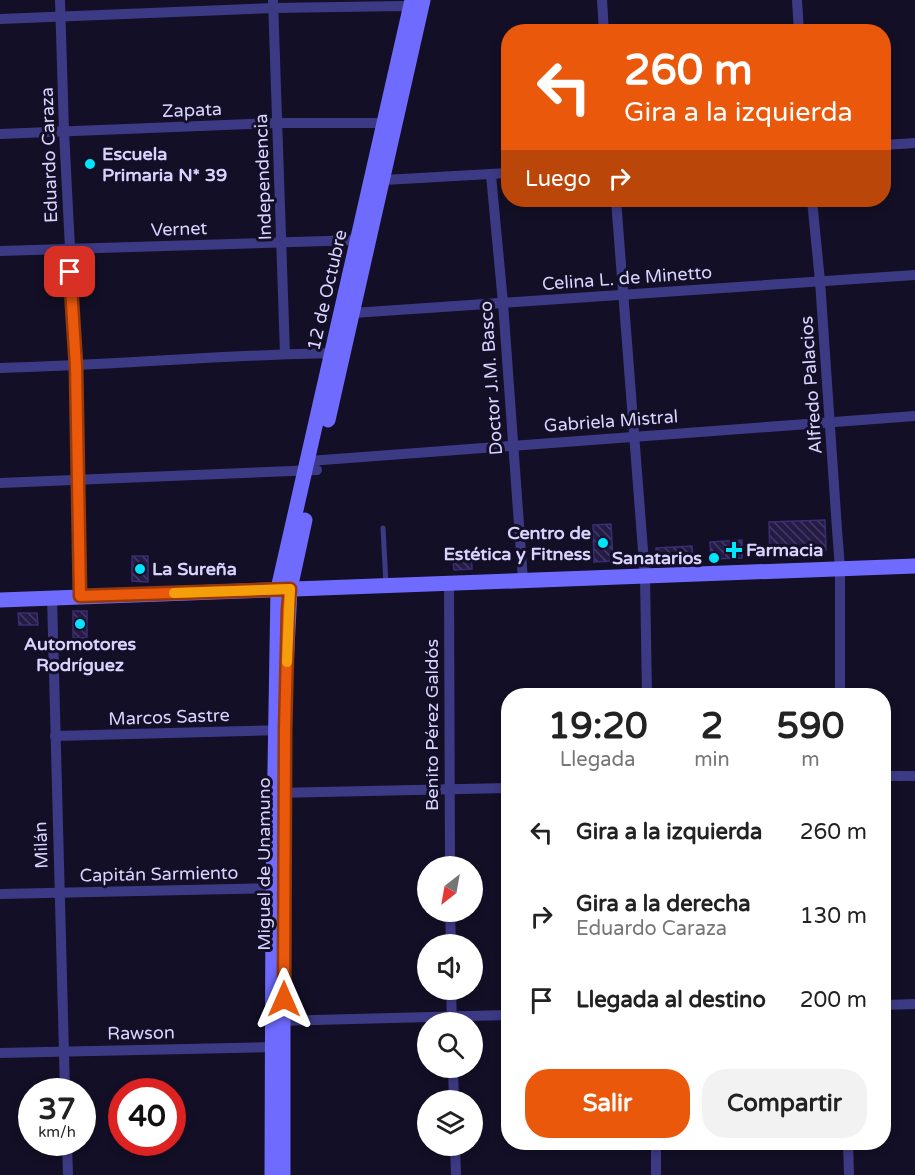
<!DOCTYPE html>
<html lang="es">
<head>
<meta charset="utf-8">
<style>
  body { margin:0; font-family:"Varela Round",sans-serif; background:#f2f2f2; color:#222; height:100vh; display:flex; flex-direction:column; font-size:22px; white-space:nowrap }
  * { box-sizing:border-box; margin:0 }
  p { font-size:20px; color:#767676 }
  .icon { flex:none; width:33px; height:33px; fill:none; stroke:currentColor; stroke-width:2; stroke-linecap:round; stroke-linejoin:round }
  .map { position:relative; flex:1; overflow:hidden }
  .drawer { position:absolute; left:501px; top:688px; width:390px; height:462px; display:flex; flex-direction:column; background:#fff; border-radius:24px; box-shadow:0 3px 9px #0003 }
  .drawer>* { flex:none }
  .guide { position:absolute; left:501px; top:24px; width:390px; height:183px; border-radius:24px; box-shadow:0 3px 9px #0003; background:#ea580c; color:#fff; overflow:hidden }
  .needle { width:39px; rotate:211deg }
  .fabs { position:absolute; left:417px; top:856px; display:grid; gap:12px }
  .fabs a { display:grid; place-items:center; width:66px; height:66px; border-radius:50%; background:#fff; box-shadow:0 3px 9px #0003; font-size:30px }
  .speed { position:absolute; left:18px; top:1078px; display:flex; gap:12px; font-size:30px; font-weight:700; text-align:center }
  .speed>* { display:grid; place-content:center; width:78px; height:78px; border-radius:50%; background:#fff; box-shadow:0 3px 9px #0003; line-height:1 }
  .speed small { font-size:15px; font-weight:400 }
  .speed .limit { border:9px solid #d22; background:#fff; color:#111 }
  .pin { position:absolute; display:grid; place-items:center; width:51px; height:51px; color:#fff; margin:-26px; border-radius:12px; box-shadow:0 3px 9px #0006 }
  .me { position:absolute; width:66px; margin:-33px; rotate:0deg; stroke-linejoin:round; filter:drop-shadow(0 0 4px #0008) }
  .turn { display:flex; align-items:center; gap:21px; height:126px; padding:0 24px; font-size:27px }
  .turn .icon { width:78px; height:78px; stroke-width:2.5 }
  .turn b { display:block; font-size:42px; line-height:51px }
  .then { display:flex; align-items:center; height:57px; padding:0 24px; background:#0003; gap:12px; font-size:22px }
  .eta { display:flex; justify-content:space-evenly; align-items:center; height:102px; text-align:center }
  .eta b { font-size:36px; font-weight:700; line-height:42px }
  .cta { display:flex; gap:12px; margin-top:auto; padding:12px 24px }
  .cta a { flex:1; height:69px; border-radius:24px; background:#ea580c; color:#fff; font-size:24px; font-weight:700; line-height:69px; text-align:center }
  .cta a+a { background:#f2f2f2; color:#222 }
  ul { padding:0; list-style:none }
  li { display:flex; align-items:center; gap:18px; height:84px; padding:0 24px }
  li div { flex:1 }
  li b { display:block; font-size:22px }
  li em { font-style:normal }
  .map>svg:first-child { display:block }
  .building { fill:url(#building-back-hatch); stroke:#3b2d73; stroke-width:1.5 }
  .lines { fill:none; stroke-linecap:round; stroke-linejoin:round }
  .lane { stroke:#3d3a85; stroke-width:5 }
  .street { stroke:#3d3a85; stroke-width:10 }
  .secondary { stroke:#6f6bff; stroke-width:15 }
  .route-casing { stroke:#983908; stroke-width:15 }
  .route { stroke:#ea580c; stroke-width:10 }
  .slow { stroke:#f59e0b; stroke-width:10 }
  .poi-dot { fill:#00e5ff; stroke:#130f26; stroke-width:2 }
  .labels { text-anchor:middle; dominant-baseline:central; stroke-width:6; stroke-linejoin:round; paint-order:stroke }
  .street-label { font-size:18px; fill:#d9d4ff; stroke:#130f26 }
  .poi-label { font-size:18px; font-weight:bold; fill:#d9d4ff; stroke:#130f26; text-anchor:start }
</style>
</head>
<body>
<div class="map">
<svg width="915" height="1175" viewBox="0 0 915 1175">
  <defs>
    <pattern id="building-back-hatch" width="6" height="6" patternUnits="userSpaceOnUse" patternTransform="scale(1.5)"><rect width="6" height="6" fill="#241b47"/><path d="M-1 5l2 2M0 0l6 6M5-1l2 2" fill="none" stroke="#433b63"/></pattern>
  </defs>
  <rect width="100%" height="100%" fill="#130f26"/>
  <g class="building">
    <polygon points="825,520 826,550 819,556 770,557 769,522"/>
    <polygon points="611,524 613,561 594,562 593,525"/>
    <polygon points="742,540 742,558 711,559 710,542"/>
    <polygon points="692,546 693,562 663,564 656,558 656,548"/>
    <polygon points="471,551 472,569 454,570 452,552"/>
    <polygon points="132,556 148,556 148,582 132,581"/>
    <rect x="73" y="611" width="14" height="27"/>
    <polygon points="18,613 37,613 38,625 19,625"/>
  </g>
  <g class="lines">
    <polyline class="lane" points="383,528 386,584"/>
    <g class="street">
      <polyline points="60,0 64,131 76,366 80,596"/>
      <polyline points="273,0 285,354"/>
      <polyline points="602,0 604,32"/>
      <polyline points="797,0 799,32"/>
      <polyline points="0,19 274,8 403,6 417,9"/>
      <polyline points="0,134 278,123 384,123"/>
      <polyline points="884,145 915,143"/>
      <polyline points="491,175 503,303 523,580"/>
      <polyline points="384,180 508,173"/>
      <polyline points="616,200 645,576 647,696"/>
      <polyline points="812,200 820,281 837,529 840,568 840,696"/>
      <polyline points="0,251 358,240"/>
      <polyline points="345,311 353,313 915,275"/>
      <path d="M0 368C111 365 221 355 332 353L338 356"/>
      <polyline points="309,461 915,416"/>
      <polyline points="0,483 317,470"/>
      <polyline points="449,583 450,867"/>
      <polyline points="52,597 65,1092"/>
      <polyline points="55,736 285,730"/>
      <polyline points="884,776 915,776"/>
      <polyline points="275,793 508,788"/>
      <polyline points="0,894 280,888"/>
      <polyline points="450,912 451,945"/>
      <polyline points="451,990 452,1023"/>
      <polyline points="884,1005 915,1004"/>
      <polyline points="276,1021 508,1015"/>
      <polyline points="0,1053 277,1047"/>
      <polyline points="453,1068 454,1101"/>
      <polyline points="67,1143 68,1175"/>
      <polyline points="656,1143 656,1175"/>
      <polyline points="848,1143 849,1175"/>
      <polyline points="455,1146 456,1175"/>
    </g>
    <g class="secondary">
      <polyline points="328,420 423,0"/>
      <polyline points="0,600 915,566"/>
      <polyline points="286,668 290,589 305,520"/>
      <polyline points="272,1175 273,888 278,589 412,0"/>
      <polyline points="283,1175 283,857"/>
    </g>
  </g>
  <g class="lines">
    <defs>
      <polyline id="route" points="70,272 76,366 80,596 290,589 288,609 285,730 284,999"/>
    </defs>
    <use href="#route" class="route-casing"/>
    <use href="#route" class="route"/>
    <polyline class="slow" points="174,593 290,589 287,662"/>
  </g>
  <g class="poi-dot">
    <circle cx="90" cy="164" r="6"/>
    <circle cx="603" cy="543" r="6"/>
    <path d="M731 541h6v6h6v6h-6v6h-6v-6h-6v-6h6z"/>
    <circle cx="714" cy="558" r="6"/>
    <circle cx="140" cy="569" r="6"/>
    <circle cx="80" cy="624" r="6"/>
  </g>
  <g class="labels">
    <g class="street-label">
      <text transform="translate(192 110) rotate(-2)">Zapata</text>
      <text transform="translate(49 155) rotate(-92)">Eduardo Caraza</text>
      <text transform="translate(263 177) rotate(-92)">Independencia</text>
      <text transform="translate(179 229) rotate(-2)">Vernet</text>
      <text transform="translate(627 278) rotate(-4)">Celina L. de Minetto</text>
      <text transform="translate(327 290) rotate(-77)">12 de Octubre</text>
      <text transform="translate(491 378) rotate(-94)">Doctor J.M. Basco</text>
      <text transform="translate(811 385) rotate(-94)">Alfredo Palacios</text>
      <text transform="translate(611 421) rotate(-4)">Gabriela Mistral</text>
      <text transform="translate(169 717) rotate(-2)">Marcos Sastre</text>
      <text transform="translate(432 725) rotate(-90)">Benito Pérez Galdós</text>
      <text transform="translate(41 845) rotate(-92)">Milán</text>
      <text transform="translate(264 864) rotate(-90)">Miguel de Unamuno</text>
      <text transform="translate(159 874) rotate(-1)">Capitán Sarmiento</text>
      <text transform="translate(141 1033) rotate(-1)">Rawson</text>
    </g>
    <g class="poi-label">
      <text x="102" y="154">Escuela<tspan x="102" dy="21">Primaria N* 39</tspan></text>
      <text x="591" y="533" text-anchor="end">Centro de<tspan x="591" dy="21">Estética y Fitness</tspan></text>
      <text x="746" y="550">Farmacia</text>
      <text x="702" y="558" text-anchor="end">Sanatarios</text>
      <text x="152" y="569">La Sureña</text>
      <text x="80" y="644" text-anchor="middle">Automotores<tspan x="80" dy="21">Rodríguez</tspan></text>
    </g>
  </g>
</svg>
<div class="fabs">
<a><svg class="needle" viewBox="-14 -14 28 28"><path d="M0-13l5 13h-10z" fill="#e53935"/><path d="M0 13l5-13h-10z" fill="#767676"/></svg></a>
<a><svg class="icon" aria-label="sound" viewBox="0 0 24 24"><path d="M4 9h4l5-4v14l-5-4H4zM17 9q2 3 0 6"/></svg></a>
<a><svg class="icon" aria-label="search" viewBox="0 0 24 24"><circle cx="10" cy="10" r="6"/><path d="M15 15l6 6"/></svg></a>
<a><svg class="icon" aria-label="layers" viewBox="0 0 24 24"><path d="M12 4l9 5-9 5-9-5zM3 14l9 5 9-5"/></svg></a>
</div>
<div class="speed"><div>37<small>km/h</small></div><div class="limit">40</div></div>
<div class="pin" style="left:70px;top:272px;background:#d93025"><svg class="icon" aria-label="arrive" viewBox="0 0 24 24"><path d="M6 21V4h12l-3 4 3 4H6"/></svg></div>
<svg class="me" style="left:284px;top:999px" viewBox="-20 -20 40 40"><path d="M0-17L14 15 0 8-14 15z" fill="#ea580c" stroke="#fff" stroke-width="4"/></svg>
<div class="guide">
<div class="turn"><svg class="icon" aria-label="left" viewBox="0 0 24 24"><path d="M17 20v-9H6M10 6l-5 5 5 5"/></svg><div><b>260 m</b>Gira a la izquierda</div></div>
<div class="then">Luego<svg class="icon" aria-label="right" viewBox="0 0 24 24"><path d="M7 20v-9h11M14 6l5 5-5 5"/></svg></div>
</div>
<section class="drawer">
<div class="eta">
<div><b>19:20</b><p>Llegada</p></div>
<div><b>2</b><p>min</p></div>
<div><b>590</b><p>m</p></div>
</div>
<ul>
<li><svg class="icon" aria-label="left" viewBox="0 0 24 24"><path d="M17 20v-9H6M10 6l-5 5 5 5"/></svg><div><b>Gira a la izquierda</b></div><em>260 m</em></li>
<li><svg class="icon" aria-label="right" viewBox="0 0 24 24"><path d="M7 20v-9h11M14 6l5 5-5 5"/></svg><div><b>Gira a la derecha</b><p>Eduardo Caraza</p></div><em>130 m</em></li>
<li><svg class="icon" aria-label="arrive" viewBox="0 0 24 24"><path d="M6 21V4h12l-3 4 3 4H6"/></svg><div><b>Llegada al destino</b></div><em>200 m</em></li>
</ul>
<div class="cta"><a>Salir</a><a>Compartir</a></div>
</section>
</div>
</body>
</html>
